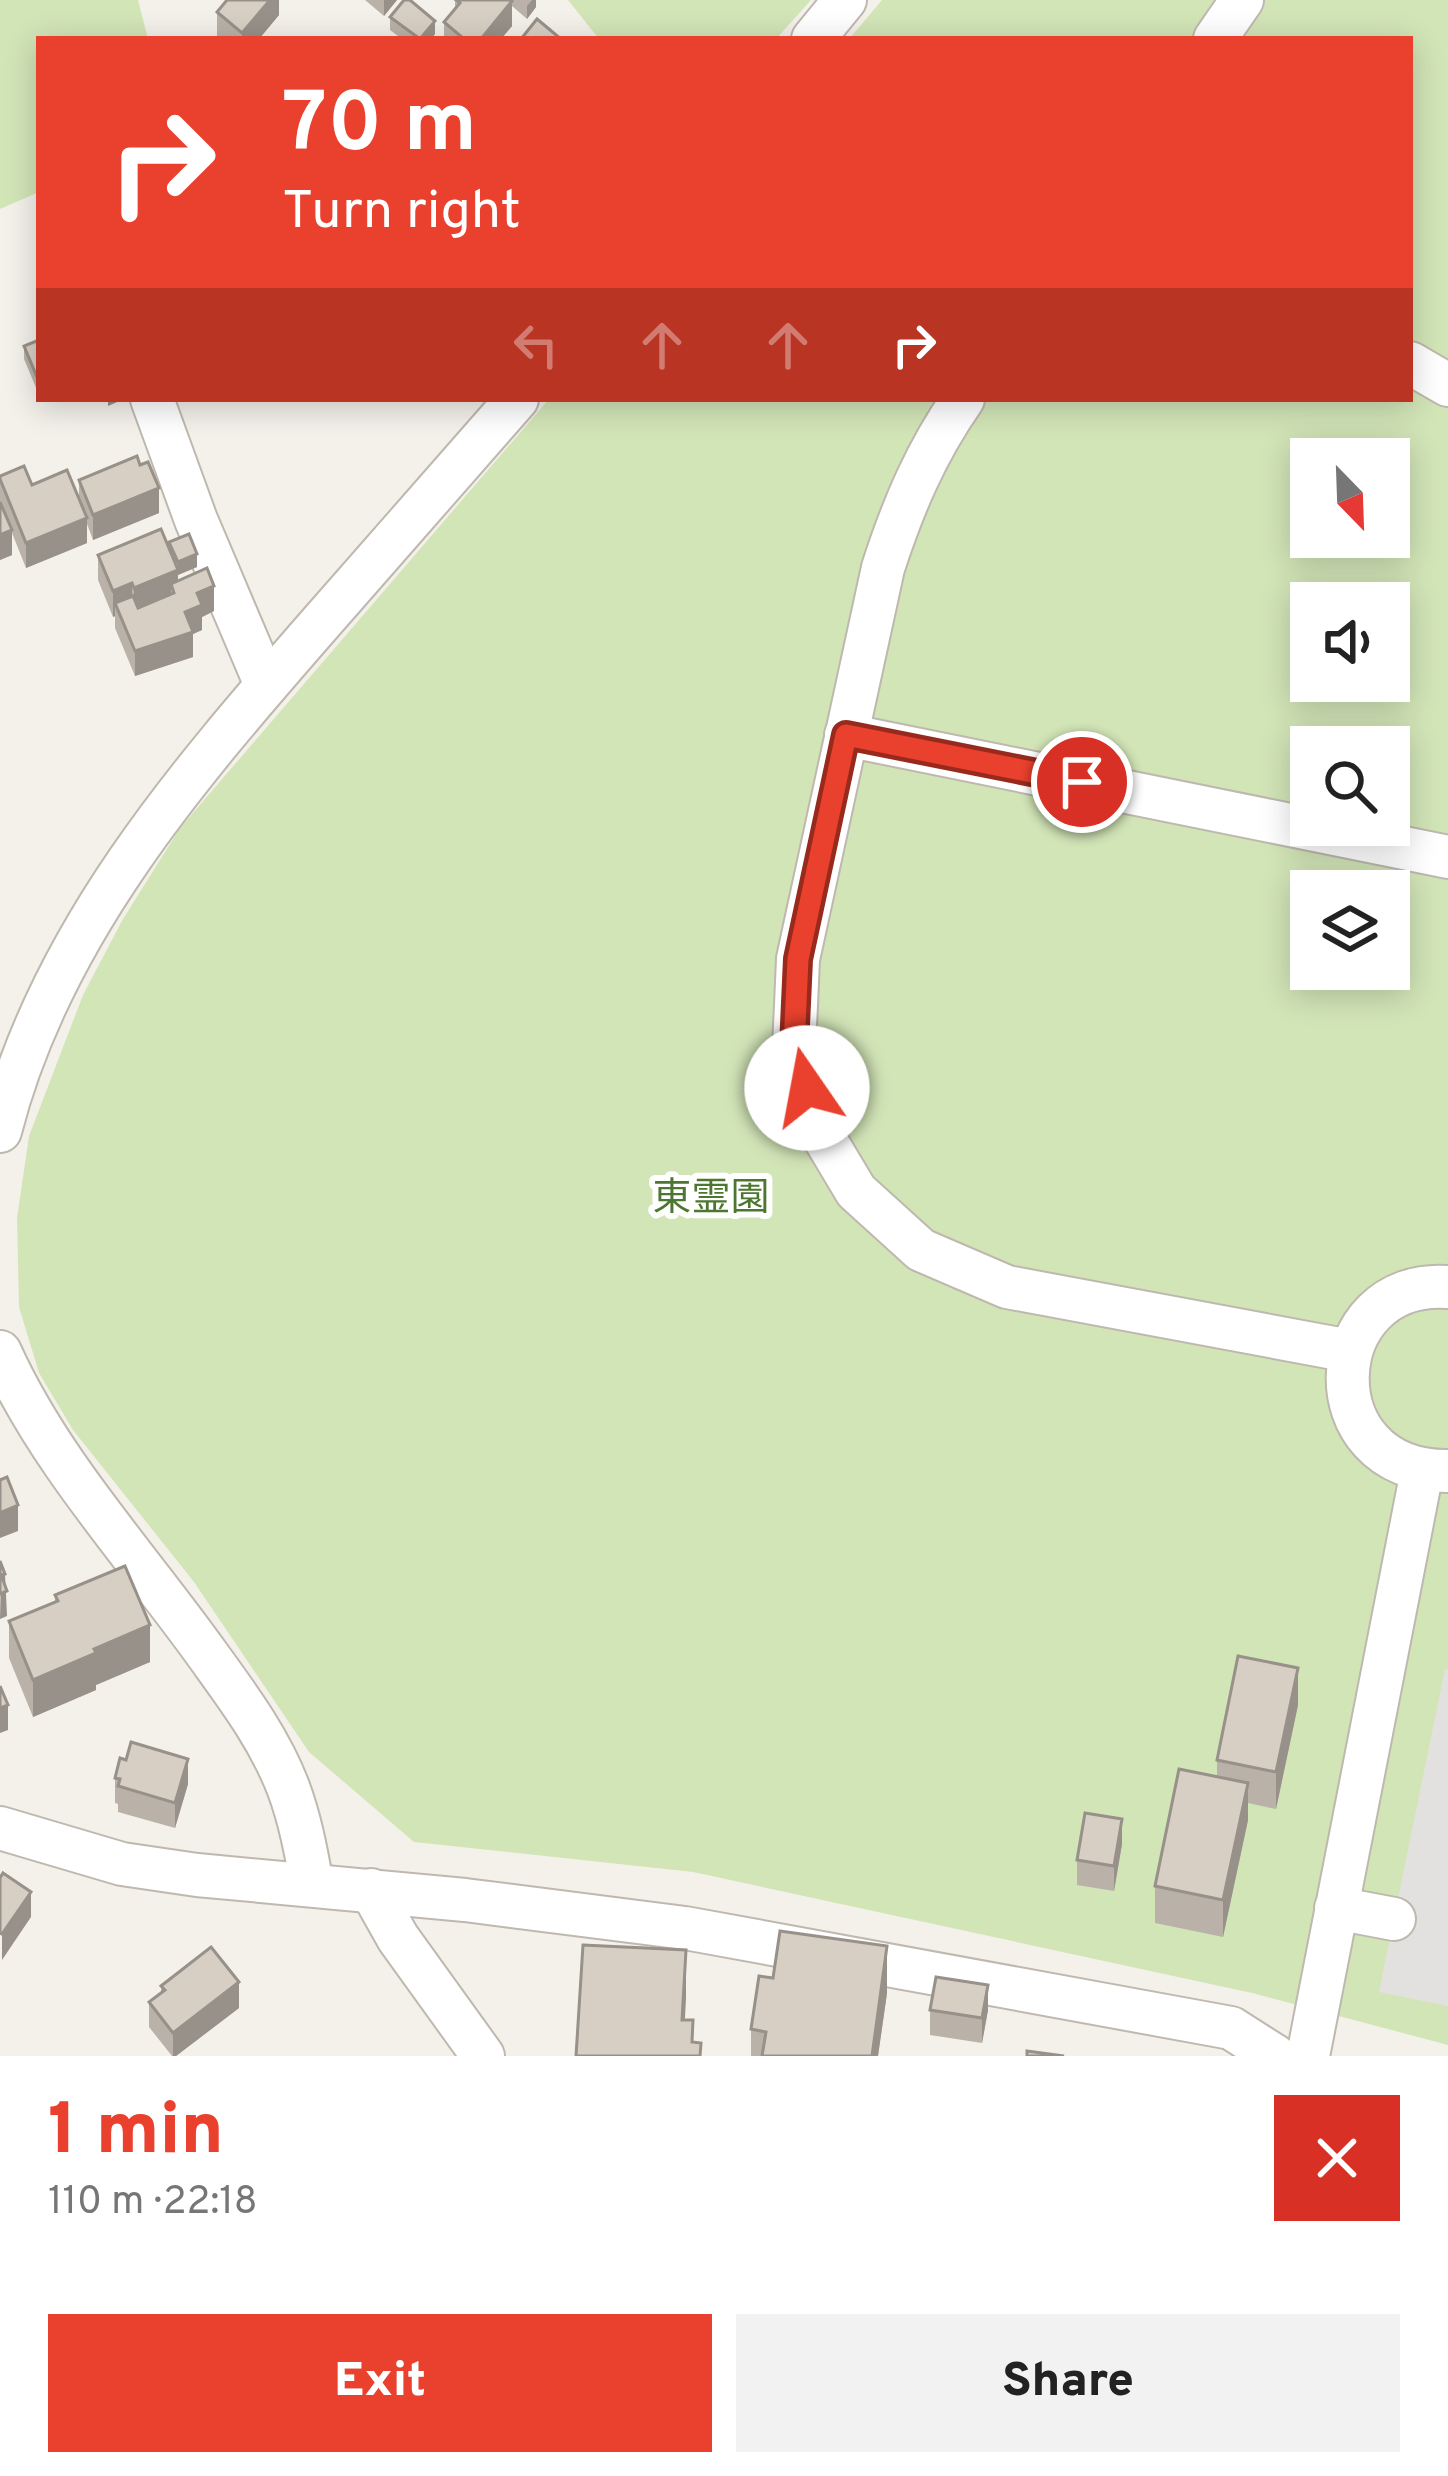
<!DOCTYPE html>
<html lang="en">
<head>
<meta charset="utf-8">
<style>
  body { margin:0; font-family:Overpass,"Noto Sans JP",sans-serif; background:#f2f2f2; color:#222; height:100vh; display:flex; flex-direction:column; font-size:45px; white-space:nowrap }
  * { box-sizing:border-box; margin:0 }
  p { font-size:39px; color:#767676 }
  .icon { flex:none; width:66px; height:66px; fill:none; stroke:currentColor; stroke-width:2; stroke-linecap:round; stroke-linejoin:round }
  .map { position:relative; height:2056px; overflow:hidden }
  .panel { display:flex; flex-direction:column; background:#fff; flex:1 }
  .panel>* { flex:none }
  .banner { position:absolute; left:36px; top:36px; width:1377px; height:366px; border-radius:0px; box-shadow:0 6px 30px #0003; background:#e9412d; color:#fff; overflow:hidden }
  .needle { width:78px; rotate:157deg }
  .tools { position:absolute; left:1290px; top:438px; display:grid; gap:24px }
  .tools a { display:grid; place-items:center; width:120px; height:120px; border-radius:0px; background:#fff; box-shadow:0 6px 30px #0003; font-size:60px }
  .pin { position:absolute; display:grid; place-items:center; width:102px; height:102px; color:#fff; margin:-51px; border:6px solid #fff; border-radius:50%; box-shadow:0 3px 12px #0007 }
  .me { position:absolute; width:132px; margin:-66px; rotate:348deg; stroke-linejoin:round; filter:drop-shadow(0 0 9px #0008) }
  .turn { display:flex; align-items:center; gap:42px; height:252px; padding:0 48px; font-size:54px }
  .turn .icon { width:156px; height:156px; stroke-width:2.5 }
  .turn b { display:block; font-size:84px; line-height:102px }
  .lanes { display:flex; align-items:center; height:114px; padding:0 48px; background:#0003; justify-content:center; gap:60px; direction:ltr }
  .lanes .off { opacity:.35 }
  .round { display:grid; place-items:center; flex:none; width:126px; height:126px; border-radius:0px; background:#f2f2f2 }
  .headline { display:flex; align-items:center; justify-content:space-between; height:204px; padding:0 48px }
  h1 { font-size:72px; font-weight:800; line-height:90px; color:#e9412d }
  .button { display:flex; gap:24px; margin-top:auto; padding:24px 48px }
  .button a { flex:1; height:138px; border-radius:0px; background:#e9412d; color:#fff; font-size:48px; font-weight:800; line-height:138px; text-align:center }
  .button a+a { background:#f2f2f2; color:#222 }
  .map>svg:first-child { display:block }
  .green { fill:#d2e5b7; fill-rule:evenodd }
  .parking { fill:#e3e1df }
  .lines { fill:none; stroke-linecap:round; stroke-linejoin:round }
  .minor-casing { stroke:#bfb8ae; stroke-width:46 }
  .minor { stroke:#fff; stroke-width:42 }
  .wall { fill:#bab2a9 }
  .shaded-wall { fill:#979189 }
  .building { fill:#d8cfc4; stroke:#979189; stroke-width:3 }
  .route-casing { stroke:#972a1d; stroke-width:30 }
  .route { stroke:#e9412d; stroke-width:21 }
  .labels { text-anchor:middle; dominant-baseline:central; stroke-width:12; stroke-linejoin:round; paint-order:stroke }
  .park-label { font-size:39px; fill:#4d7630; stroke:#fff }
</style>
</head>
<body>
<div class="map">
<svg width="1448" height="2056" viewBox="0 0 1448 2056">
  <rect width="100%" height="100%" fill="#f4f1eb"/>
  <g class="green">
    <polygon points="0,0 138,0 148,39 39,39 39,192 0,209"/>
    <polygon points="568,0 811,0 776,39 599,39"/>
    <path d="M882 0H1448V2045L1252 1993 693 1872 414 1842 309 1752 194 1582 73 1430 39 1373 19 1307 17 1218 29 1136 83 995 123 919 180 828 549 399H1410V39H849ZM1311 459H1389V537H1311ZM1311 603H1389V681H1311ZM1311 747H1389V825H1311ZM1311 891H1389V969H1311Z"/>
  </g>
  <polygon class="parking" points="1445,1669 1448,1670 1448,2006 1379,1992"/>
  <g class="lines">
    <defs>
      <g id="minor">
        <polyline points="813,39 845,0"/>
        <polyline points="1215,39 1242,0"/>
        <polyline points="1410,363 1448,385"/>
        <polyline points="152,399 196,520 266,685"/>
        <path d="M963 399C926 452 903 506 883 568L798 959 796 1005 794 1047 819 1129 856 1191 921 1250 1007 1287 1350 1351"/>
        <polyline points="846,735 1448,857"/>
        <path d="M0 1131C50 934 187 776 318 626 384 550 451 475 517 399"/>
        <path d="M0 1352C50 1463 137 1556 207 1654 238 1697 269 1738 288 1787 300 1819 306 1851 312 1885"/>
        <path d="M1447 1471C1310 1472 1319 1278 1448 1287"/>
        <polyline points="0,1828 122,1864 197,1875 465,1900 685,1928 1231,2028 1275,2056"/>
        <polyline points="371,1890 398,1938 483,2056"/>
        <polyline points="1336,1908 1394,1919"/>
        <polyline points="1308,2056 1422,1471"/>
      </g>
    </defs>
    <use href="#minor" class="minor-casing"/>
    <use href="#minor" class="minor"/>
  </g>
  <g class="wall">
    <polygon points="279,0 279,15 259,39 217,38 217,12"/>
    <polygon points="365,0 397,0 384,16"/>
    <polygon points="455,0 512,26 501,39 444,39 444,22 455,9"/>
    <polygon points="512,0 536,0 536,7 527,19 512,6"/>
    <polygon points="390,17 435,34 431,39 402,39 390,30"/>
    <polygon points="39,340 39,389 37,390 24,359 24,346"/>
    <polygon points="0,476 79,499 79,480 159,513 93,540 87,524 87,543 26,568 12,533 12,555 0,560"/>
    <polygon points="169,542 197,567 178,575 178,581 214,611 202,617 202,630 193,634 193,657 135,676 115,628 115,616 113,617 98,580 98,555 169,549"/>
    <polygon points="55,1595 150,1662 96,1685 96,1690 33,1717 9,1658 9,1621 55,1602"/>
    <polygon points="1298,1705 1276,1809 1248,1803 1248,1820 1223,1937 1155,1923 1155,1886 1217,1776 1217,1760"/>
    <polygon points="115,1778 188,1784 175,1828 118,1812 118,1804 115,1803"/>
    <polygon points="1122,1844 1114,1891 1077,1885 1077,1860"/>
    <polygon points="161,1986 239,2008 176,2056 172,2056 149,2027 149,2002 161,1993"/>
    <polygon points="887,1993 878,2056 751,2056 751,2029"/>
    <polygon points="930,2010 988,2010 982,2043 930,2035"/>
  </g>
  <g class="shaded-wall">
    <polygon points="270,0 279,0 279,15 259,39 242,39 242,33"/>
    <polygon points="384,0 397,0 384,16"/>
    <polygon points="532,0 536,0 536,7 527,19 527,6"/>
    <polygon points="512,1 512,26 501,39 481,39"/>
    <polygon points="435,21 435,34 431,39 420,39"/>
    <polygon points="108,399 124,399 108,406"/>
    <polygon points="159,488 159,513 93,540 93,515"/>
    <polygon points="87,518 87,543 26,568 26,543"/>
    <polygon points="12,530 12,555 0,560 0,535"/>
    <polygon points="197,554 197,567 178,575 178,595 171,584 171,598 134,613 134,588 178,570 178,562"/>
    <polygon points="132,583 132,609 115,603 115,616 113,617 113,591"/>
    <polygon points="214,586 214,611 202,617 202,630 193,634 193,657 135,676 135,651 185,612 197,593"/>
    <polygon points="18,1505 18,1531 0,1538 0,1513"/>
    <polygon points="5,1574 7,1616 0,1619 1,1575"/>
    <polygon points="150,1625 150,1662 96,1685 96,1690 33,1717 33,1680 94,1649"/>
    <polygon points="1298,1668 1298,1705 1276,1809 1276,1772"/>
    <polygon points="8,1705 8,1730 0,1733 0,1708"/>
    <polygon points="188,1759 188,1784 175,1828 175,1803"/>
    <polygon points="1248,1783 1248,1820 1223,1937 1223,1900"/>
    <polygon points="1122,1819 1122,1844 1114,1891 1114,1866"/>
    <polygon points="31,1892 31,1917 2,1960 2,1934"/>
    <polygon points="887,1946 887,1993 878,2056 872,2056"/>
    <polygon points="686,1950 686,1998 683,2056 682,2020"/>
    <polygon points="239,1982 239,2008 176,2056 173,2056 173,2033"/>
    <polygon points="988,1985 988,2010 982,2043 982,2018"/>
  </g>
  <g class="building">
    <polygon points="227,0 270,0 242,33 217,12"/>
    <polygon points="404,0 410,0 435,21 420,39 390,17"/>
    <polygon points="456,0 511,0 512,1 481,39 464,39 444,22 460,3"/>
    <polygon points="537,19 561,39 521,39"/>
    <polygon points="39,340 39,376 37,377 24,346"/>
    <polygon points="137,456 140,465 148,462 159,488 93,515 79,480"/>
    <polygon points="24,466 32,485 67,470 87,518 26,543 0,479 0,476"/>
    <polygon points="0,502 12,530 0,535"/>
    <polygon points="161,529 178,570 134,588 132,583 113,591 98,555"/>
    <polygon points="189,534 197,554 178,562 169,542"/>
    <polygon points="207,568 214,586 197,593 202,605 185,612 193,632 135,651 115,603 133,596 138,608 174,593 171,584"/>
    <polygon points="7,1477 18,1505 0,1513 0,1480"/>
    <polygon points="0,1561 5,1574 1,1575 7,1591 0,1594"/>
    <polygon points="125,1566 150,1625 94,1649 96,1653 33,1680 9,1621 58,1601 55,1595"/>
    <polygon points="1238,1656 1298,1668 1276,1772 1217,1760"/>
    <polygon points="0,1686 8,1705 0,1708"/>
    <polygon points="131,1742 188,1759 175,1803 118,1786 120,1779 115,1778 120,1758 126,1760"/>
    <polygon points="1179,1769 1248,1783 1223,1900 1155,1886"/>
    <polygon points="1085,1813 1122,1819 1114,1866 1077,1860"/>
    <polygon points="3,1873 31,1892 2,1934 0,1933 0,1878"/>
    <polygon points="780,1931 887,1946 872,2056 762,2056 766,2032 751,2029 759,1976 773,1978"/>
    <polygon points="583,1945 686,1950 682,2020 693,2020 692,2042 701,2043 700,2056 576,2056"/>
    <polygon points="211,1947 239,1982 173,2033 149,2002 165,1990 161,1986"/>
    <polygon points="936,1977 988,1985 982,2018 930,2010"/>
    <polygon points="1027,2051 1064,2056 1027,2056"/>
  </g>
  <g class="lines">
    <defs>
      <polyline id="route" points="807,1088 794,1047 798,959 846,735 1082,782"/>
    </defs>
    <use href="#route" class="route-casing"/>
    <use href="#route" class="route"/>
  </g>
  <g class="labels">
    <g class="park-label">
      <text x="711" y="1200">東霊園</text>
    </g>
  </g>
</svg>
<div class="tools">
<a><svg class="needle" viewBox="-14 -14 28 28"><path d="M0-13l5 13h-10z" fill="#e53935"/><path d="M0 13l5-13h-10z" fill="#767676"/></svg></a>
<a><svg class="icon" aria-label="sound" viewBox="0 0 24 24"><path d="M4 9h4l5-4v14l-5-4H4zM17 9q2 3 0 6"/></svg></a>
<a><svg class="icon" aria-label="search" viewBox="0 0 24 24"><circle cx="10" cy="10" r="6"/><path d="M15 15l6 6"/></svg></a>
<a><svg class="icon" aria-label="layers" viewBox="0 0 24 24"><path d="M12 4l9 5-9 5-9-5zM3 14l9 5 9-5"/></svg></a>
</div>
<div class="pin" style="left:1082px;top:782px;background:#d93025"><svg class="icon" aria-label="arrive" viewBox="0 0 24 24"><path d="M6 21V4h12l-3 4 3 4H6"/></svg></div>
<svg class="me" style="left:807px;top:1088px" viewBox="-20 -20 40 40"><circle r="19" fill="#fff"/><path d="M0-13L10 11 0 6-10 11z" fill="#e9412d"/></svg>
<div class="banner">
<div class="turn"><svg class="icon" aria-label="right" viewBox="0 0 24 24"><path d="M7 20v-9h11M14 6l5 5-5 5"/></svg><div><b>70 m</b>Turn right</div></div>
<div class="lanes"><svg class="icon off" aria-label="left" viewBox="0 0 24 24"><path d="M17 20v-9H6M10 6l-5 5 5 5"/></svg><svg class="icon off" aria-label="ahead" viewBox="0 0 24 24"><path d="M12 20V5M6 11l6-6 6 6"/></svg><svg class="icon off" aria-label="ahead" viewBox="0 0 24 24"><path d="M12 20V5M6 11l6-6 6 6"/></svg><svg class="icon" aria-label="right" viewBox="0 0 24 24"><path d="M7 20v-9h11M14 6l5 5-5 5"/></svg></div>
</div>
</div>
<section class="panel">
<div class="headline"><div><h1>1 min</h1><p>110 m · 22:18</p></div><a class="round" style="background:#d93025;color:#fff"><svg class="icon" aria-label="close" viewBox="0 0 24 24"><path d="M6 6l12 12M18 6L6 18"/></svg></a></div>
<div class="button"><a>Exit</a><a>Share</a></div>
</section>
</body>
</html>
